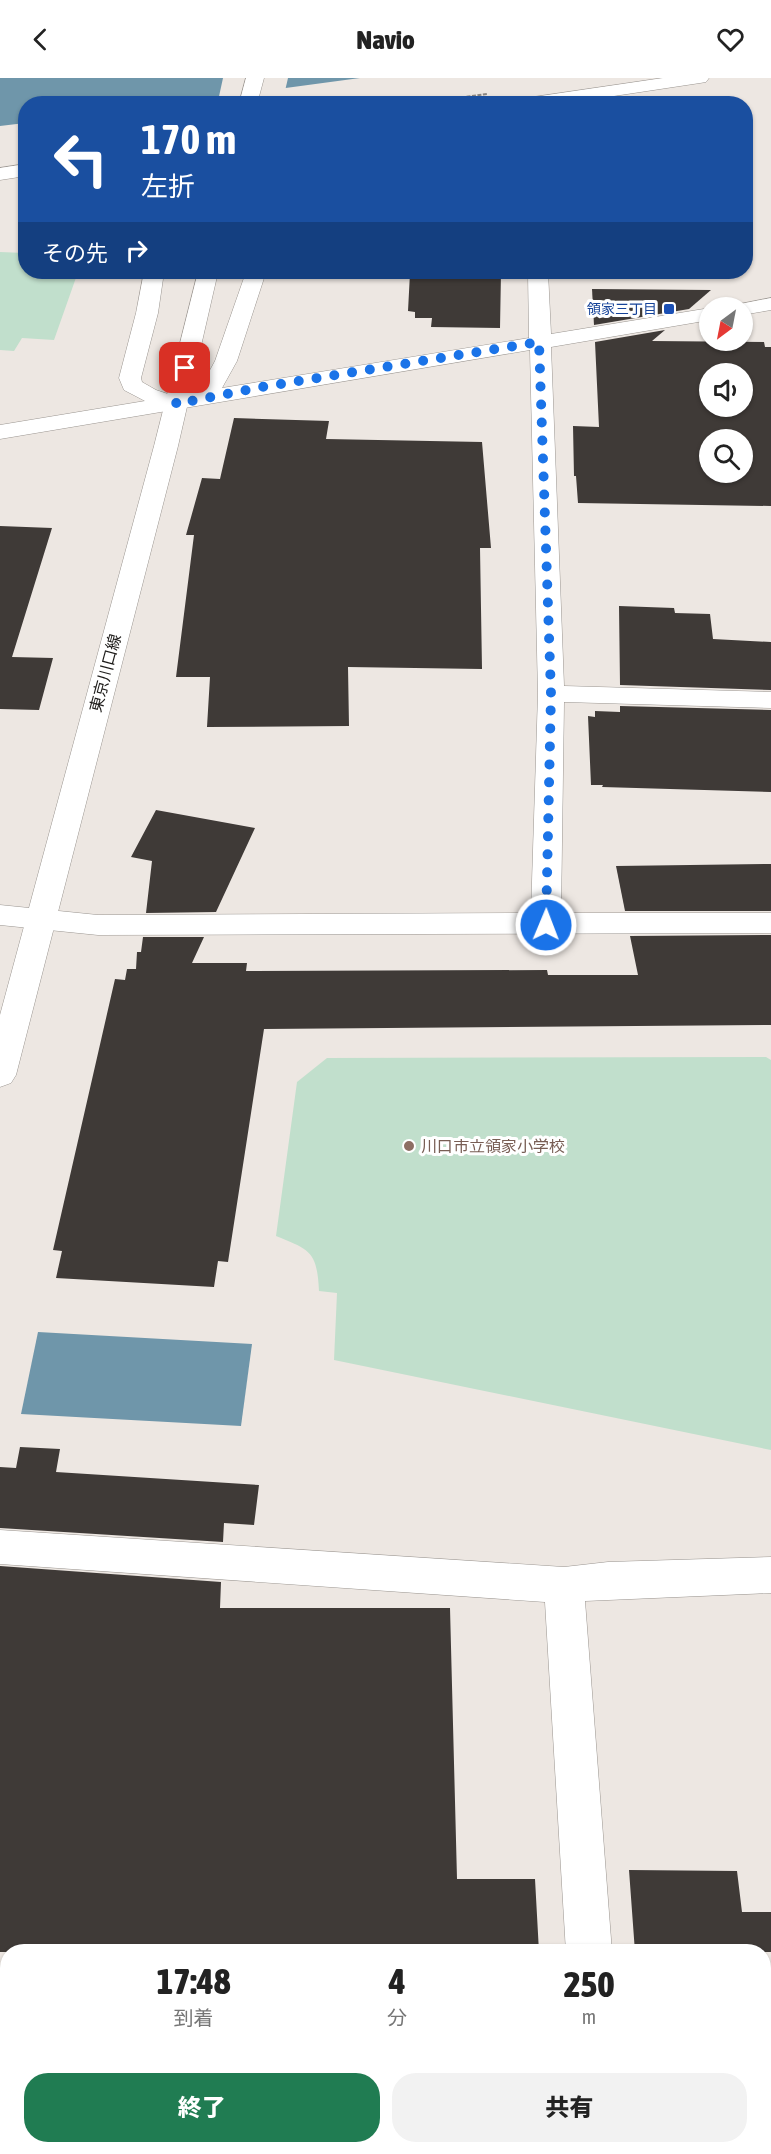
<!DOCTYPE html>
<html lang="ja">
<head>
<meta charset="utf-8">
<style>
  body { margin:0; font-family:"Asap Condensed","Noto Sans JP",sans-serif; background:#f2f2f2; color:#222; height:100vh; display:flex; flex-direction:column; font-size:22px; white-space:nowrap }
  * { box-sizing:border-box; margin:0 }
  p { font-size:20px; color:#767676 }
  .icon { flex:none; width:33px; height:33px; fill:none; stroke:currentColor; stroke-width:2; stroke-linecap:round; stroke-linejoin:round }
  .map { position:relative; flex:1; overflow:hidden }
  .drawer { position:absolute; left:0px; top:1866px; width:771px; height:210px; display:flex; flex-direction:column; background:#fff; border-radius:24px 24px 0 0; box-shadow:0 2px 4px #0004 }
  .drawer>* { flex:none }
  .guide { position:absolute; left:18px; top:18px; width:735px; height:183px; border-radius:24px; box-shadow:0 2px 4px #0004; background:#1a4fa0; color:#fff; overflow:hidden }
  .needle { width:39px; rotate:212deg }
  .buttons { position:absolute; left:699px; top:219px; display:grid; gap:12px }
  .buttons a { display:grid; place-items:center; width:54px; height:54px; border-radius:50%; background:#fff; box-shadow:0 2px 4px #0004; font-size:30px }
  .pin { position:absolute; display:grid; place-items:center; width:51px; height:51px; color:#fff; margin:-26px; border-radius:12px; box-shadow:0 3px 9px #0006 }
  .me { position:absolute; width:66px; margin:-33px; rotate:1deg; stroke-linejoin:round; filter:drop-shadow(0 0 4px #0008) }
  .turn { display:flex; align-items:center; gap:21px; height:126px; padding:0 24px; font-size:27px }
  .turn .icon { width:78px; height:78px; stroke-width:2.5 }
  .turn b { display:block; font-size:42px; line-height:51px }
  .then { display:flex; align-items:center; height:57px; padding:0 24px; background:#0003; gap:12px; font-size:22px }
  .eta { display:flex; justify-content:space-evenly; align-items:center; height:102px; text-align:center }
  .eta b { font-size:36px; font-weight:800; line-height:42px }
  .primary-button { display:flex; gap:12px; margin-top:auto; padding:12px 24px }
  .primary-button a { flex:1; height:69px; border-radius:24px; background:#207c52; color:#fff; font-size:24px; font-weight:800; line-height:69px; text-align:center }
  .primary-button a+a { background:#f2f2f2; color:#222 }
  header { display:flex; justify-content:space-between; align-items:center; height:78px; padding:0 24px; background:#fff; font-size:27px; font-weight:800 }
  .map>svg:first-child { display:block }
  .green { fill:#c1dfcc }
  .water { fill:#6f96aa }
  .pier { fill:#ede7e2 }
  .building { fill:#3f3a37; fill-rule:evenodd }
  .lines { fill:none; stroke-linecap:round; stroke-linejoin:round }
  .minor-casing { stroke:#9a9590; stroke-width:1 }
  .major-casing { stroke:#9a9590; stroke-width:1 }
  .path { stroke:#8a8682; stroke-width:2; stroke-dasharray:4 1.5; stroke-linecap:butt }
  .minor { fill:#fff; fill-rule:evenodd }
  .major { fill:#fff; fill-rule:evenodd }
  .route { stroke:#1a73e8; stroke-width:10; stroke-dasharray:0 18 }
  .transit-dot { fill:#1a4fb4; stroke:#fff; stroke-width:2 }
  .education-dot { fill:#8d6e63; stroke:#fff; stroke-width:2 }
  .labels { text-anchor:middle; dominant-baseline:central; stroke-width:6; stroke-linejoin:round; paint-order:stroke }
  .far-transit-label { font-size:14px; fill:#164399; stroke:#fff; text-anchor:end }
  .street-label { font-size:16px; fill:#1d1b19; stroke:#fff }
  .education-label { font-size:16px; fill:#785e54; stroke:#fff; text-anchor:start }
</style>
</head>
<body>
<header><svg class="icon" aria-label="back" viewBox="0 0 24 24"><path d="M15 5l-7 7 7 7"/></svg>Navio<svg class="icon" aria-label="heart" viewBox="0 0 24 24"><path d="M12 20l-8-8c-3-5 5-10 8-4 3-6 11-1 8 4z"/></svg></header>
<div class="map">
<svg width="771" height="2076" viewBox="0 0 771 2076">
  <rect width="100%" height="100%" fill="#ede7e2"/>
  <g class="green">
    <polygon points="0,174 25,175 26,194 78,194 54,262 22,260 14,273 0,272"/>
    <path d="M766 979 771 982V1372L334 1282 337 1215 319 1213C317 1174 311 1172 276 1158L297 1004 327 980Z"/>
  </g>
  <g class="water">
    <polygon points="0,0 360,0 174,25 26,26 25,45 0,48"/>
    <polygon points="38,1254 252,1266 241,1348 21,1336"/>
  </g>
  <polygon class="pier" points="223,0 288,0 285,13 218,23"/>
  <g class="building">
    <polygon points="410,195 501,194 500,250 431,249 432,240 415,240 415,234 408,233"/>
    <polygon points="592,211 711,212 689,231 594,247"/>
    <path d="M665 252 652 263 764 264 765 269H771V428L578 425 576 398H574L573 348 599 349 595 264ZM710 296H742V328H710ZM710 362H742V394H710Z"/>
    <polygon points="234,340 329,343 326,361 482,364 491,470 480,470 482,591 348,589 349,648 207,649 210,599 176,599 194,457 186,457 202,400 220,401"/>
    <polygon points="0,448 52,450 12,579 53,580 39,632 0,631"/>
    <polygon points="619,528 674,530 675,535 710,536 713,561 771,564 771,612 620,607"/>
    <polygon points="620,628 771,632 771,714 602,709 603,707 591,707 588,638 595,639 595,633 620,634"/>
    <polygon points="156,732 255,750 216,834 146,835 152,783 131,779"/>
    <polygon points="771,786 771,833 625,833 616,788"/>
    <polygon points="771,857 771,947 264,951 228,1184 218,1183 214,1209 56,1200 62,1173 53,1172 115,901 125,902 127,891 136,891 137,874 141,874 143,859 204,859 192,885 247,885 246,893 547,892 548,897 638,897 630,858"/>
    <polygon points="20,1369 60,1371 56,1394 259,1407 254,1447 224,1445 223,1464 0,1450 0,1389 16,1390"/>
    <polygon points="0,1488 221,1504 220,1530 450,1530 457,1801 535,1801 539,1874 0,1874"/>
    <polygon points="629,1792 737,1793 742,1834 771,1834 771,1874 635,1874"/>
  </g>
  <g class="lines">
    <defs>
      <g id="minor">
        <polygon points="663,0 709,0 706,4 700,5 561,26 511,26 520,21"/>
        <polygon points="26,86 26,98 0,102 0,90"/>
        <polygon points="144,194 164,194 158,235 141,300 142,304 156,312 174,318 204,303 215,283 246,194 266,194 237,283 222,310 529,260 528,194 548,194 551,256 710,230 710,242 551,269 564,608 771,614 771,630 564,624 561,835 771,835 771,855 98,857 0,847 0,827 98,837 531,835 538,616 530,272 0,361 0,347 145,323 124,312 119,300 136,235"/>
        <polygon points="771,220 771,232 742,237 742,230 733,230 735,227"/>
        <polygon points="0,1452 564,1489 608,1484 771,1479 771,1515 585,1523 612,1874 566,1874 545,1524 0,1486"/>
        <rect x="578" y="2068" width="48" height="8"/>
      </g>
      <g id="major">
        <polygon points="246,0 264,0 257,26 239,26"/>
        <polygon points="198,194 218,194 178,368 16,997 11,1005 0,1009 0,937 154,368"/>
      </g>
    </defs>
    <use href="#minor" class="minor-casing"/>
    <use href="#major" class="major-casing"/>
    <polyline class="path" points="412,26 487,16"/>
    <use href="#minor" class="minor"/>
    <use href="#major" class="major"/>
  </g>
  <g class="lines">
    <polyline class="route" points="185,290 176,326 262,309 539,264 551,616 546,847"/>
  </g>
  <rect class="transit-dot" x="663" y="225" width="12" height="12" rx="3"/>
  <circle class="education-dot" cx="409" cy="1068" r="6"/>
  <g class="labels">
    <g class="far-transit-label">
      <text x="657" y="231">領家三丁目</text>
    </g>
    <g class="street-label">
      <text transform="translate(105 595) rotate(-75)">東京川口線</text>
    </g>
    <g class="education-label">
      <text x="421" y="1068">川口市立領家小学校</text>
    </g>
  </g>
</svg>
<div class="buttons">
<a><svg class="needle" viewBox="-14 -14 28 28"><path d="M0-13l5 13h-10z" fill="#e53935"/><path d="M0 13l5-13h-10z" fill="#767676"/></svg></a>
<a><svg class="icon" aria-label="sound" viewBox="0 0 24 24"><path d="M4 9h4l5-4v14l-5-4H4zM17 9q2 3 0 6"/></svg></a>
<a><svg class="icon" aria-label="search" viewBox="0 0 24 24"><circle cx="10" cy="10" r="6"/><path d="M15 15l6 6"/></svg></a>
</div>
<div class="pin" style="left:185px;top:290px;background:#d93025"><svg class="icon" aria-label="arrive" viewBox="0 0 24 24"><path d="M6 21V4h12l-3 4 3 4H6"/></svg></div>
<svg class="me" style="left:546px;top:847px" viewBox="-20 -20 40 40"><circle r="17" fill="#1a73e8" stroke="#fff" stroke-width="3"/><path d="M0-11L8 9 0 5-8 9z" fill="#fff"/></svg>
<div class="guide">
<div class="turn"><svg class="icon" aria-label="left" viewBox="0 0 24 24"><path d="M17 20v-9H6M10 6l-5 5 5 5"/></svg><div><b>170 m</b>左折</div></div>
<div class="then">その先<svg class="icon" aria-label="right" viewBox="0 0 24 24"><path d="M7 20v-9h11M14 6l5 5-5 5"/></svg></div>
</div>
<section class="drawer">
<div class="eta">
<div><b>17:48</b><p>到着</p></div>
<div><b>4</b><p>分</p></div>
<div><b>250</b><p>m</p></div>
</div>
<div class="primary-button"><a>終了</a><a>共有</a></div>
</section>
</div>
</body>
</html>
